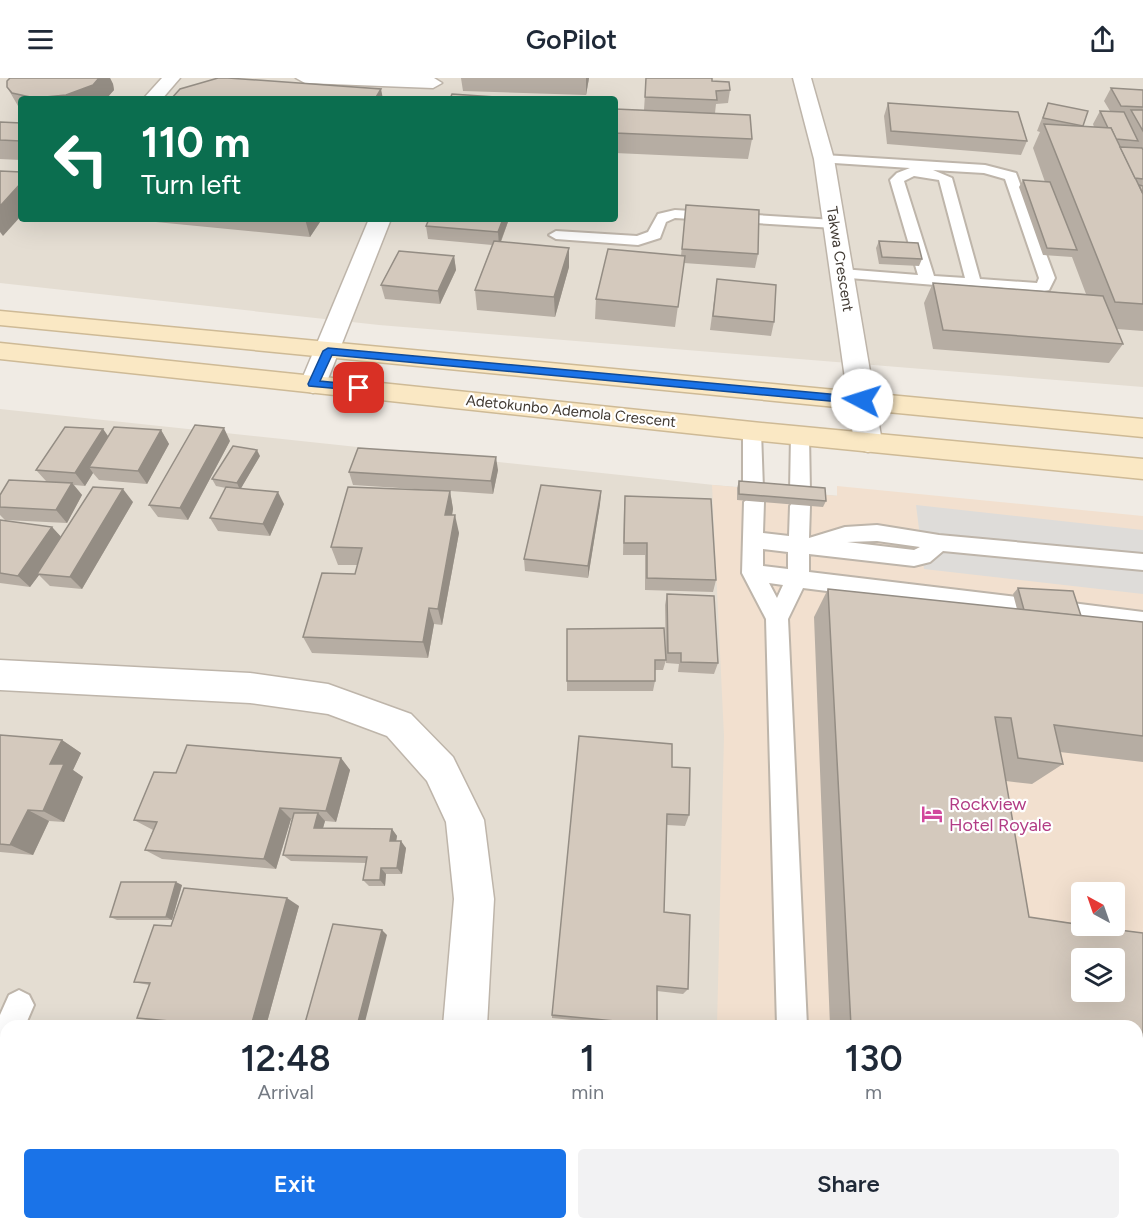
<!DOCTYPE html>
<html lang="en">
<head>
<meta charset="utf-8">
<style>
  body { margin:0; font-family:Figtree,sans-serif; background:#f2f2f3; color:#1f2937; height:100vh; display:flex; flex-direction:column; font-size:22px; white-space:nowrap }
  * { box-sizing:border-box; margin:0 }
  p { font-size:20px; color:#747a83 }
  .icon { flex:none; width:33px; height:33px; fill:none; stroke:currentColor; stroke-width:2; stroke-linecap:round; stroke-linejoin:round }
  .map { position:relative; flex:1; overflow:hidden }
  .panel { position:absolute; left:0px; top:942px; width:1143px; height:210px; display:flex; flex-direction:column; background:#fff; border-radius:18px 18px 0 0; box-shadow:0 6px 24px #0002 }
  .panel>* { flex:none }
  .banner { position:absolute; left:18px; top:18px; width:600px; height:126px; border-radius:6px; box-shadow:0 6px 24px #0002; background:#0b6e4f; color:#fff; overflow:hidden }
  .needle { width:39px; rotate:320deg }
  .controls { position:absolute; left:1071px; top:804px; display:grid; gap:12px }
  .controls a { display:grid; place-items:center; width:54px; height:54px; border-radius:6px; background:#fff; box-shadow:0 6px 24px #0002; font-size:30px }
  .pin { position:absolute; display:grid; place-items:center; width:51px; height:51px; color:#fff; margin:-26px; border-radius:12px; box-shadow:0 3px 9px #0006 }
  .me { position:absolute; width:66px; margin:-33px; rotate:275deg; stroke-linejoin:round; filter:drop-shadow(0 0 4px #0008) }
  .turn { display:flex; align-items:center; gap:21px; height:126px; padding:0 24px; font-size:27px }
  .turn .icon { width:78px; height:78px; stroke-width:2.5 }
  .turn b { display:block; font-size:42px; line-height:51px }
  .eta { display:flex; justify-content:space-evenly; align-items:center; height:102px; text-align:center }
  .eta b { font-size:36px; font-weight:600; line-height:42px }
  .button { display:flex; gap:12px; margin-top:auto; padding:12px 24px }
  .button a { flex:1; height:69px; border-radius:6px; background:#1a73e8; color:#fff; font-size:24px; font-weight:600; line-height:69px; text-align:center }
  .button a+a { background:#f2f2f3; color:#1f2937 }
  header { display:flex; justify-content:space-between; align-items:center; height:78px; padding:0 24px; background:#fff; font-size:27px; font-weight:600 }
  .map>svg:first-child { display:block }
  .residential { fill:#e4ddd2; fill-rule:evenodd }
  .commercial { fill:#f2e0cf; fill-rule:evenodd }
  .parking { fill:#dedcd9 }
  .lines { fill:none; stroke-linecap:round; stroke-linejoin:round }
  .service-casing { stroke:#beb5aa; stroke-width:4 }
  .minor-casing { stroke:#beb5aa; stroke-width:3 }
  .secondary-casing { stroke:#ceba96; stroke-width:3 }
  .service { fill:#fff; fill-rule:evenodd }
  .minor { fill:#fff; fill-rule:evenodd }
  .secondary { fill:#fae8c4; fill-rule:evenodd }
  .wall { fill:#b6ada3 }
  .shaded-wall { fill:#948d84 }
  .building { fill:#d4c9bd; stroke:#948d84; stroke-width:1.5; fill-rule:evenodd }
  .route { fill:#1a73e8; stroke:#114b97; stroke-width:1.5 }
  .labels { text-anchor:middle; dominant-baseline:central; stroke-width:4.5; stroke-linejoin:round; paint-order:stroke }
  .far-street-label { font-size:15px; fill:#423b34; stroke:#fff }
  .hotel-label { font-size:18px; fill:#b23c85; stroke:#fff; text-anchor:start }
</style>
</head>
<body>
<header><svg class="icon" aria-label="menu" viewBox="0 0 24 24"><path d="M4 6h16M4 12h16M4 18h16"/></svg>GoPilot<svg class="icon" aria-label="share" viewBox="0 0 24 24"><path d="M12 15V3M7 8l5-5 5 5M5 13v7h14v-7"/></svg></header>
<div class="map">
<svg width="1143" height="1152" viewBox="0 0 1143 1152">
  <rect width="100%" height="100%" fill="#f0ebe4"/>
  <g class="residential">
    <path d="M0 0H1143V309L379 247 0 205ZM21 21H615V141H21Z"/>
    <path d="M0 331 714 407 1143 444V1152H0ZM1082 814H1114V848H1082ZM1082 880H1114V914H1082ZM6 948H1137V1146H6Z"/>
  </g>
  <path class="commercial" d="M712 407 837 418V408L1143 438V1152H717V1146H1137V948H717L724 658ZM1082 814H1114V848H1082ZM1082 880H1114V914H1082Z"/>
  <polygon class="parking" points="916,427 1143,452 1143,516 924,491"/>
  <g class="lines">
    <defs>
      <g id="service">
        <path d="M824 77 985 87 1016 95 1055 200 1049 212 1035 215 837 199 834 196 842 191 918 197 890 102 897 95 910 90 819 84 817 81ZM933 92 984 95 1005 101 1039 200 1037 205 980 201 952 100ZM914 98 939 102 965 200 934 198 904 103Z"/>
        <polygon points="675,132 834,142 841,146 834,150 675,140 666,144 660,160 638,167 556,161 549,157 556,153 637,158 648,154 658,136"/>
        <path d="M752 347 758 348 761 353 763 411 756 417 764 424 763 455 789 458 790 428 793 423 799 421 793 419 790 414 791 357 793 352H807L809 357 810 414 807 419 801 421 807 423 810 428 809 460 845 449 877 447 939 457 1143 476V492L943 473 930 484 914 488 809 476V494L1017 519 1025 522 1028 528 1025 534 1017 537 803 510 788 541 807 948H777L766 541 742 495 744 424 751 418 743 411V353L746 348ZM877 463 920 469 914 472 847 464ZM763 471 788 474V491L763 488ZM769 505 783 507 777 520Z"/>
        <polygon points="1072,525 1143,534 1143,552 1064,540 1061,534 1064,528"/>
        <polygon points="19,912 29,917 34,927 25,948 6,948 6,982 0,985 0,937 9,917"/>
      </g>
      <g id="minor">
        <polygon points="162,0 180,0 162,21 143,21"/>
        <polygon points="296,0 434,0 442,5 433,10 305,5"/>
        <polygon points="793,0 811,0 834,81 882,364 878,371 868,374 858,371 854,364 814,81"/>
        <polygon points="369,141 391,141 326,306 322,312 313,315 304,312 300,306"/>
        <polygon points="0,582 250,595 328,606 411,636 453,679 484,742 494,821 487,948 443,948 454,821 446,744 427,703 387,658 328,636 250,625 0,612"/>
        <polygon points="414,1146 462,1146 461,1152 413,1152"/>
      </g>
      <g id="secondary">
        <polygon points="0,233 1143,341 1143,359 0,247"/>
        <polygon points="0,265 752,344 1143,381 1143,401 752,362 0,281"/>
      </g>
    </defs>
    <use href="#service" class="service-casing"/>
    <use href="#minor" class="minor-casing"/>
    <use href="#secondary" class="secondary-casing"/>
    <use href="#service" class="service"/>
    <use href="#minor" class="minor"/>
    <use href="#secondary" class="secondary"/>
  </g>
  <g class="wall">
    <polygon points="10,0 110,0 113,6 114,12 106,21 21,21 21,31 18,28 7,9"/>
    <polygon points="461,0 589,0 586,17 463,13"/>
    <polygon points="646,0 712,3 730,12 728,25 716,26 715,35 752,61 748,81 615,75 615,31 644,32"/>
    <polygon points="1111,10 1143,12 1143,253 1117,251 1123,266 1109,285 933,271 924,225 933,205 1086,216 1072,179 1043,177 1019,109 1023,102 1045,104 1033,70 1040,54 1037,53 1048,25 1083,48 1094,49 1093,46 1100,33 1110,33 1104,23"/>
    <polygon points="888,25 1027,63 1021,77 887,66 884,38"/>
    <polygon points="0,44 21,45 21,82 0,81"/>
    <polygon points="686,127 758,176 755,190 684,185 675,249 595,241 596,221 681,178"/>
    <polygon points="125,141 322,141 310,159"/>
    <polygon points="429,141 509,141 501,164 569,170 569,189 555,239 477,232 475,212 492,167 428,161 426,148"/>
    <polygon points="879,163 922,181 919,188 879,186 876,170"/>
    <polygon points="454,178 456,192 440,226 385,221 381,207"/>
    <polygon points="717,201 774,244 771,258 710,252"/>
    <polygon points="103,351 108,358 161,352 169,366 147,406 99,402 93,395 85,408 74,407 82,417 67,445 5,442 0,437 0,417 46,403 36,392"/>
    <polygon points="230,363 188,442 158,439 149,427"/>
    <polygon points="260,378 241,410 284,426 270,458 218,453 210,440 226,410 216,408 212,401"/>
    <polygon points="498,392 493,416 450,413 453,431 452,437 459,455 442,547 434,546 428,580 312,575 303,559 355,496 358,487 338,487 331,469 446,413 353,407 349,394"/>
    <polygon points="739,403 826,423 823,429 737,422 737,410"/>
    <polygon points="601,413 600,426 588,500 525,493 524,481"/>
    <polygon points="625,418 716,502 713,514 645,512 645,477 623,477 624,431"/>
    <polygon points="133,424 82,511 50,508 39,497 30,509 0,505 0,442 52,449 61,459"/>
    <polygon points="1018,510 1081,538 1143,544 1143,684 1060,674 1063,686 1032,706 1006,703 1029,839 1143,855 1143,1078 1137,1077 1137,948 830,948 814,539 828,511 1017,531 1013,516"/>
    <polygon points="667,516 718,585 714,596 678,594 679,586 666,585 665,527"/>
    <polygon points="567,551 666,582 663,592 655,592 655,603 653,613 567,613"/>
    <polygon points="0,657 62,662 81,675 73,692 83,699 64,744 49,743 33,777 0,774"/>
    <polygon points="341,680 350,692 336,744 325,743 323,750 392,751 397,758 396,763 406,770 402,796 386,796 385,808 369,808 363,802 366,785 291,783 283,777 292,741 291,741 276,791 162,781 145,772 153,752 134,742 176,695"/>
    <polygon points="672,689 689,737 685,748 667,747 664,834 688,911 683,916 657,913 657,947 656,948 632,948 552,940 552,937"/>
    <polygon points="182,807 172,842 117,842 110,839"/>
    <polygon points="299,828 266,948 210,948 156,943 137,940 149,907 134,904 171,848"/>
  </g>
  <g class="shaded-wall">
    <polygon points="99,0 110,0 113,6 114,12 106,21 36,21 35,20"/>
    <polygon points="586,0 589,0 586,17"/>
    <polygon points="381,11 383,21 375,21"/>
    <polygon points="21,105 21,138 3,158 0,154 0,128"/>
    <polygon points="305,141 322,141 310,159"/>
    <polygon points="503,141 509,141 499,168 498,154"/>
    <polygon points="569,170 569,189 555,239 554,219"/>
    <polygon points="454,178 456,192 440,226 438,213"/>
    <polygon points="224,350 230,363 188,442 180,430"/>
    <polygon points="103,351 112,364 89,389 93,395 85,408 75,395"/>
    <polygon points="161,352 169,366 147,406 138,393"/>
    <polygon points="257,372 260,378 240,412 237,405"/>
    <polygon points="496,379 498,392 493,416 491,403"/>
    <polygon points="72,405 82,417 67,445 56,432"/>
    <polygon points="123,411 133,424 82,511 70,499"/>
    <polygon points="450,413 453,431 449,454 445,437"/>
    <polygon points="601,413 600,426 588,500 588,488"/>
    <polygon points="278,414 284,426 270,458 263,446"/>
    <polygon points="455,437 459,455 442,547 438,531"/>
    <polygon points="52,449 63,461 37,496 39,497 30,509 18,498"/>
    <polygon points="429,530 434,546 428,580 423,564"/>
    <polygon points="62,662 81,675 73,692 83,699 64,744 43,733 50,686"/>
    <polygon points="341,680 350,692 336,744 326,733"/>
    <polygon points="280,730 291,741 276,791 264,781"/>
    <polygon points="28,732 49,743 33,777 10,767"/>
    <polygon points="318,735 325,743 321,757 314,750"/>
    <polygon points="392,751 397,758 395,770 390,763"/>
    <polygon points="401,763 406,770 402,796 397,790"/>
    <polygon points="381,790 386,796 385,808 380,802"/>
    <polygon points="176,804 182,807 172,842 166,839"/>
    <polygon points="287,820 299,828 266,948 251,948"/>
    <polygon points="382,852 387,857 364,948 357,948"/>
    <polygon points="32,1146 41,1146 39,1152 30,1152"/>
    <polygon points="192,1146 210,1146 208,1152 191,1152"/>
    <polygon points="327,1146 334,1146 333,1152 325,1152"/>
  </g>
  <g class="building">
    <polygon points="10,0 99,0 93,7 66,17 35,20 12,15 7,9 7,3"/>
    <polygon points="218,0 228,0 381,11 375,21 171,21 180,11"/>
    <polygon points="646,0 712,0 712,3 729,4 730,12 716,13 717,22 645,19"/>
    <polygon points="1111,10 1143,12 1143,29 1121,28"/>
    <polygon points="452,16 526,21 450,21"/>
    <polygon points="888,25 1018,34 1027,63 891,53"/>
    <polygon points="1048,25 1088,33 1083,48 1043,40"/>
    <polygon points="615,31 750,37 752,61 615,55"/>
    <polygon points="1131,32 1143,32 1143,53"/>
    <polygon points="1100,33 1124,34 1138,63 1116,61 1111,50 1108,50"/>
    <polygon points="0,44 21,45 21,63 0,62"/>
    <polygon points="1044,46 1111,50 1143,116 1143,226 1115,224"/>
    <polygon points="1120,69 1142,70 1143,72 1143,101 1135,100"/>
    <polygon points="0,93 21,94 21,105 0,128"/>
    <polygon points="1023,102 1050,104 1077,172 1047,170"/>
    <polygon points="1139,107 1143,108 1143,116"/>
    <polygon points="686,127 759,132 758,176 682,171"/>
    <polygon points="429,141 503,141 498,154 426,148"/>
    <polygon points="494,163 569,170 554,219 475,212"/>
    <polygon points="879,163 918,165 922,181 882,179"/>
    <polygon points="608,171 685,178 678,229 596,221"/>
    <polygon points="399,173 454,178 438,213 381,207"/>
    <polygon points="717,201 776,207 774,244 713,238"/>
    <polygon points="933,205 1103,218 1123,266 943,252"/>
    <polygon points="195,347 224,350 180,430 149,427"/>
    <polygon points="65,349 103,351 75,395 36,392"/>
    <polygon points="114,349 161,352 138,393 89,389"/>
    <polygon points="233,368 257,372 237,405 212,401"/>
    <polygon points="358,370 496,379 491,403 349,394"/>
    <polygon points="9,402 72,405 56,432 0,429 0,417"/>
    <polygon points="739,403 825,410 826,423 739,416"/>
    <polygon points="541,407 601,413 588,488 524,481"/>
    <polygon points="93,409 123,411 70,499 37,496"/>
    <polygon points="226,409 278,414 263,446 210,440"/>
    <polygon points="348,409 450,413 445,437 455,437 438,531 429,530 423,564 303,559 322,495 355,496 362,470 331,469"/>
    <polygon points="625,418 711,421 716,502 647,500 647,465 624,465"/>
    <polygon points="0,442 52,449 18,498 0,495"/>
    <polygon points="1018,510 1073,513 1081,538 1024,532"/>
    <path d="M828 511 1143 544V658L1054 647 1063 686 1018 680 1011 640 995 639 1029 839 1082 847V848H1087L1143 855V1077L1137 1076V948H851ZM1082 880H1114V914H1082Z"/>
    <polygon points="667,516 714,518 718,585 681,584 681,575 668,575"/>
    <polygon points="664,550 666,582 655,582 655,603 567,603 567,551"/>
    <polygon points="0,657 62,662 50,686 64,686 43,733 28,732 10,767 0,766"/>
    <polygon points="579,658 672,666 672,689 690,690 689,737 667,736 664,834 690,837 688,911 657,908 657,947 552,937"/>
    <polygon points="187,667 341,680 326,733 280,730 264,781 145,772 157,744 134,742 154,694 176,695"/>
    <polygon points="294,735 318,735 314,750 392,751 390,763 401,763 397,790 381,790 380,802 363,802 367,779 283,777"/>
    <polygon points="121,804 176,804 166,839 110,839"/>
    <polygon points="184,810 287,820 251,948 224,948 137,940 150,905 134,904 154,847 171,848"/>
    <polygon points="333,846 382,852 357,948 325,948 305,945"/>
    <polygon points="0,1124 6,1124 6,1146 32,1146 30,1152 0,1152"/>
    <polygon points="61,1146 192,1146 191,1152 59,1152"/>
    <polygon points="267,1146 327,1146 325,1152 265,1152"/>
    <polygon points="528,1146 696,1146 696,1152 527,1152"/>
  </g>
  <polygon class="route" points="328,270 862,319 867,322 862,326 332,277 320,303 359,307 363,308 363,313 309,308 308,306 323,273"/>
  <defs>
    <symbol id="hotel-bare" viewBox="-9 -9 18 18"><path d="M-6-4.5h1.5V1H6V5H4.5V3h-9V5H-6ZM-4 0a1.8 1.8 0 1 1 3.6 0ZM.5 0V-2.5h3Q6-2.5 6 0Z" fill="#d1479c" stroke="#fff" stroke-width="2.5" paint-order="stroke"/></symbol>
  </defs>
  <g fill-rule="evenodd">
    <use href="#hotel-bare" x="917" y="721" width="30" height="30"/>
  </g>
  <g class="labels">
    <g class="far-street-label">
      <text transform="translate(840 181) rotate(81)">Takwa Crescent</text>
      <text transform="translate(571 333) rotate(6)">Adetokunbo Ademola Crescent</text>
    </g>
    <g class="hotel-label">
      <text x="949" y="726">Rockview<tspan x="949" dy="21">Hotel Royale</tspan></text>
    </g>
  </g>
</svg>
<div class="controls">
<a><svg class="needle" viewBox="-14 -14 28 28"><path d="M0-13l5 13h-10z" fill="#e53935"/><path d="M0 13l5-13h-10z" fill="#747a83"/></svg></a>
<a><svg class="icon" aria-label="layers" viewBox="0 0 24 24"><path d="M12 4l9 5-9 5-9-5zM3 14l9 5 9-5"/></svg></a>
</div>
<div class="pin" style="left:359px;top:310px;background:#d93025"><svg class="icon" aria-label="arrive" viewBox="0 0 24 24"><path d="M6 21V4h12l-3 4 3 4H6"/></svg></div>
<svg class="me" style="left:862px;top:322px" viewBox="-20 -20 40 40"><circle r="19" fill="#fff"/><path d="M0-13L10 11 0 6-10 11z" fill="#1a73e8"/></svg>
<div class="banner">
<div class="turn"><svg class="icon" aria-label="left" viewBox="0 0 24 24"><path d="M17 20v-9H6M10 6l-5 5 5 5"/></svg><div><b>110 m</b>Turn left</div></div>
</div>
<section class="panel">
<div class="eta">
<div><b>12:48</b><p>Arrival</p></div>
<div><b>1</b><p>min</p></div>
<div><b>130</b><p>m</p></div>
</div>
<div class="button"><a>Exit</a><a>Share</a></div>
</section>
</div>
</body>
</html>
